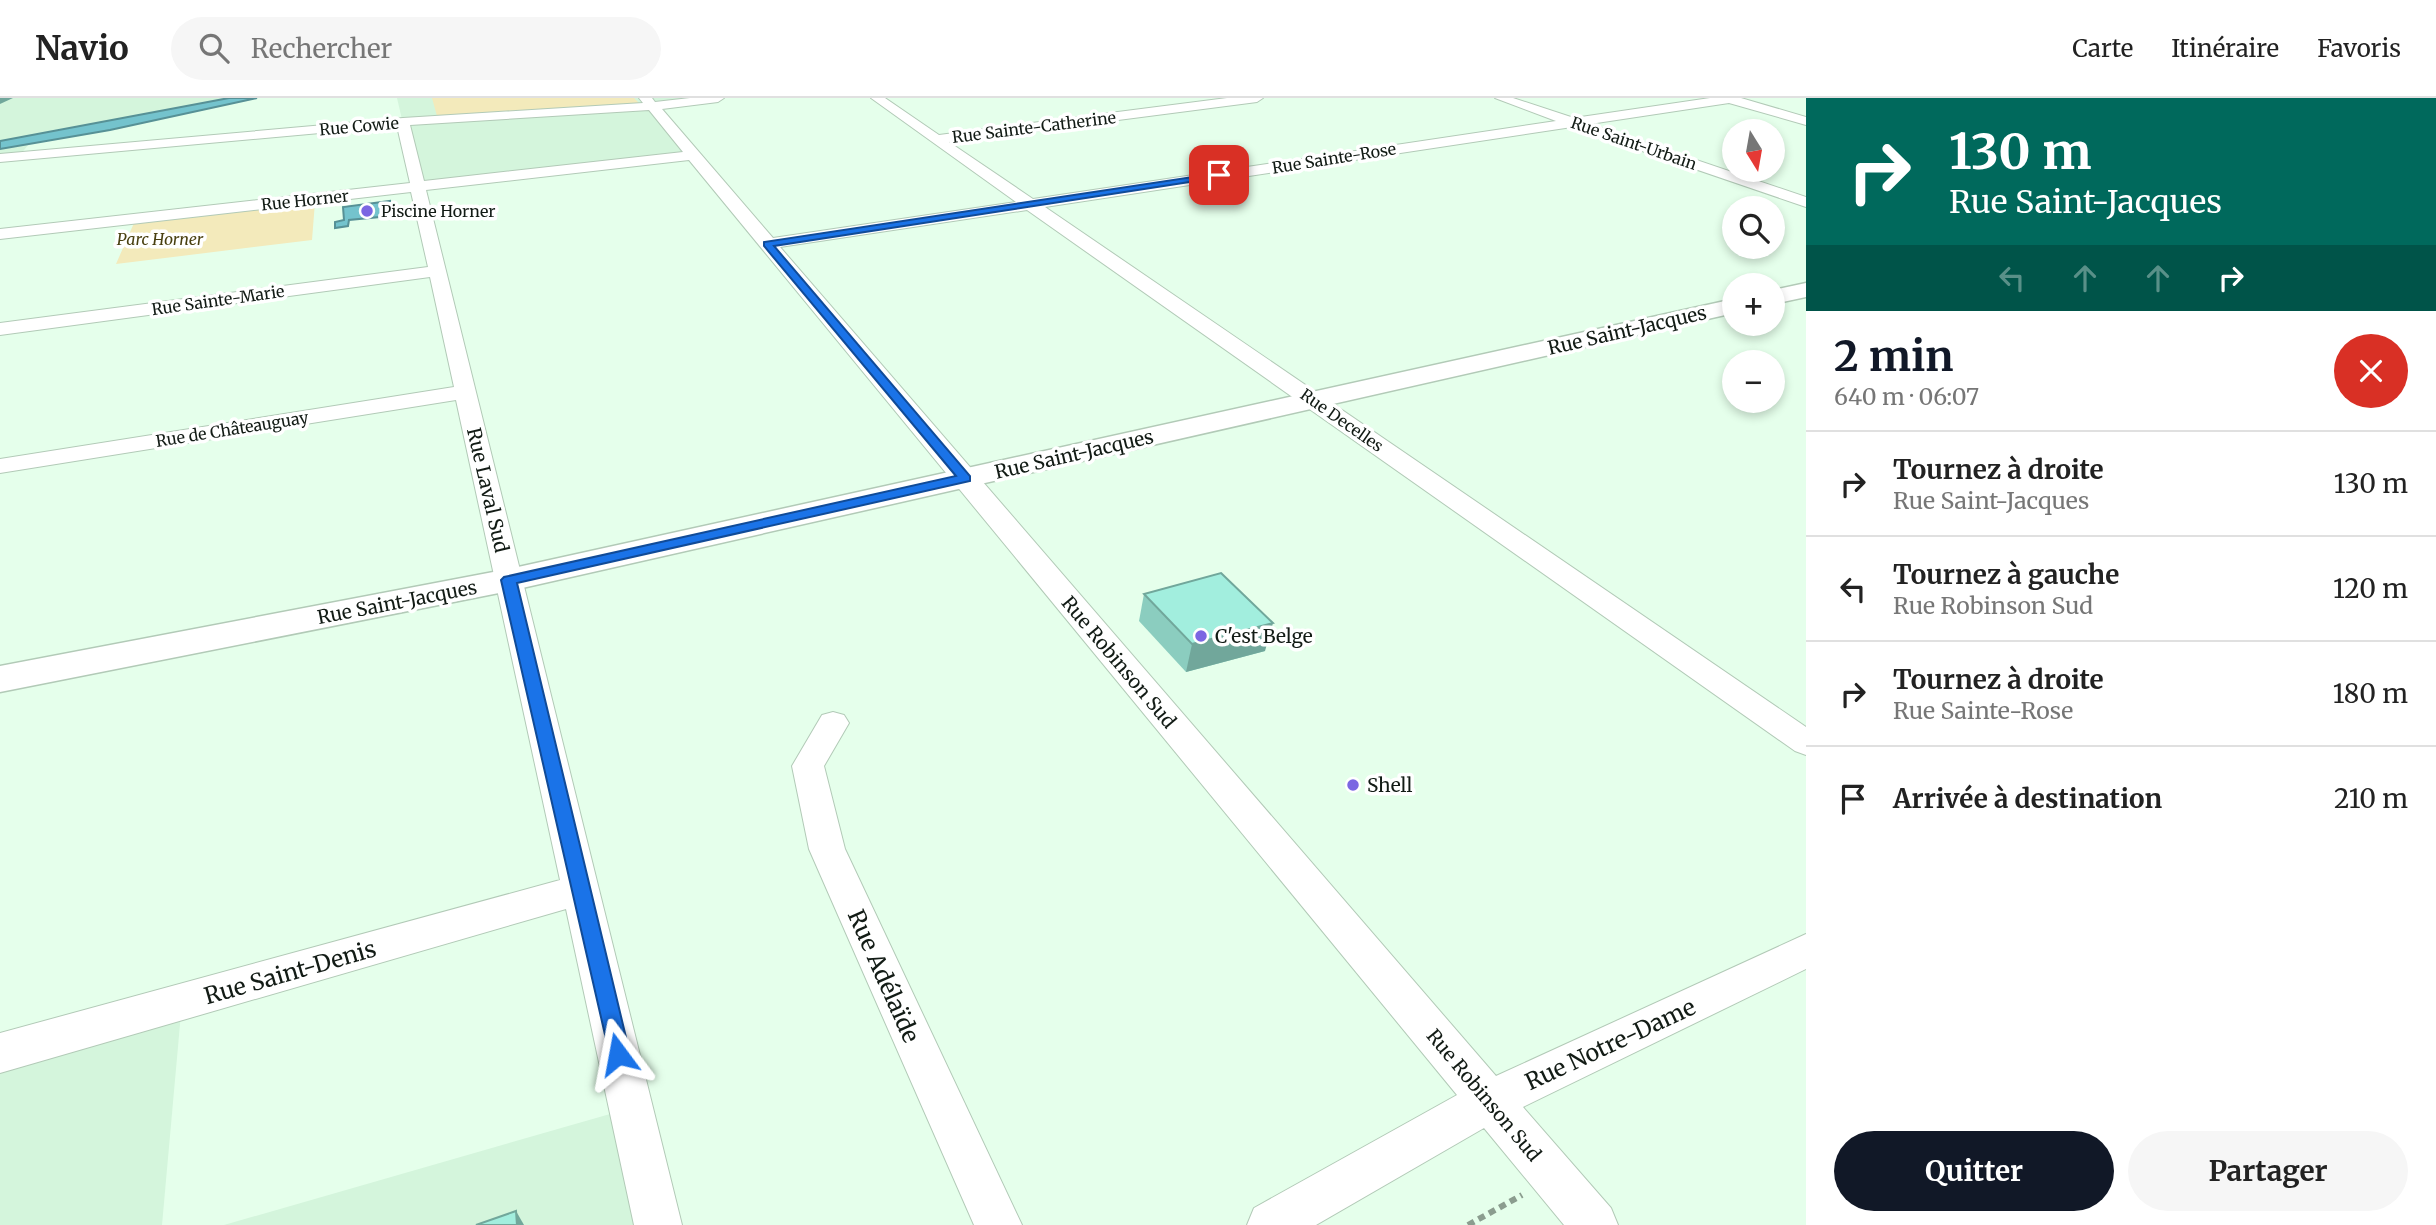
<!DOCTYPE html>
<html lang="fr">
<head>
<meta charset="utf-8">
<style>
  body { margin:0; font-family:Merriweather,serif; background:#f6f6f6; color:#222; height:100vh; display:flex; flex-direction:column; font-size:26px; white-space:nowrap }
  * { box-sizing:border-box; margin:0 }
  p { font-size:23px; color:#767676 }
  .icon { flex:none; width:38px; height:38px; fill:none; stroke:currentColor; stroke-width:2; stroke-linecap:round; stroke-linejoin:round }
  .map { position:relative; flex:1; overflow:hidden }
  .details { display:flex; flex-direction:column; background:#fff; width:630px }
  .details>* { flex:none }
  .banner { background:#00695c; color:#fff; overflow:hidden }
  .needle { width:46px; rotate:169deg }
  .tools { position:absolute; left:1722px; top:21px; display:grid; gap:14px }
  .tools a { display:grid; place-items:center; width:63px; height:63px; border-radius:50%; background:#fff; box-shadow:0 4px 10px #0003; font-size:35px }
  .pin { position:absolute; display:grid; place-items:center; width:60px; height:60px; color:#fff; margin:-30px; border-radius:14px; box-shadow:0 4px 10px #0006 }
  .me { position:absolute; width:77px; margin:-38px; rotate:347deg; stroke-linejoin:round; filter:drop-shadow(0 0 5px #0008) }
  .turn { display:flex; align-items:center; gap:24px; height:147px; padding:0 28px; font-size:32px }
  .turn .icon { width:91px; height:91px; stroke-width:2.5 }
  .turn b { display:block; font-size:49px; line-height:60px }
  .lanes { display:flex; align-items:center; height:66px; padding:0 28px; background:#0003; justify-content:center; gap:35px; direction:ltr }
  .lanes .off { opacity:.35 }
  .round { display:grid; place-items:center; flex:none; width:74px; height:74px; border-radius:37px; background:#f6f6f6 }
  .head { display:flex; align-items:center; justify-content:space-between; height:119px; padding:0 28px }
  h1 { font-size:42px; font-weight:700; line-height:52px; color:#111827 }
  .primary-button { display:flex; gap:14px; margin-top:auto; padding:14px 28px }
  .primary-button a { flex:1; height:80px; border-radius:42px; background:#111827; color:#fff; font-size:28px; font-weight:700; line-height:80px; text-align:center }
  .primary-button a+a { background:#f6f6f6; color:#222 }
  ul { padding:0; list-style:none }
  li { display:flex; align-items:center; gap:21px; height:105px; padding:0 28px; border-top:2px solid #e0e0e0 }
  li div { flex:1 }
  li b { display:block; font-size:26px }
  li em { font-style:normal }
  header { display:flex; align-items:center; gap:42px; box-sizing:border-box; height:98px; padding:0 35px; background:#fff; border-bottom:2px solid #e0e0e0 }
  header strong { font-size:33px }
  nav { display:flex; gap:38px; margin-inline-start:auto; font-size:24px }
  .search { width:490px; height:63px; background:#f6f6f6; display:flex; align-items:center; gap:18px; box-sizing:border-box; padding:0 24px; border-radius:38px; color:#767676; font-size:26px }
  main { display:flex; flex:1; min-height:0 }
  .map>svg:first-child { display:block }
  .built { fill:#d4f5dc }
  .green { fill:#f3eabb }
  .water { fill:#74c3cd; stroke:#579196; stroke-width:2 }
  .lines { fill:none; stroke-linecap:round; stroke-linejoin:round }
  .minor-casing { stroke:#b2cab7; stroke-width:2 }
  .major-casing { stroke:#b2cab7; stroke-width:3 }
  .path { stroke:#8b9d8f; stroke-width:6; stroke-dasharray:7 5; stroke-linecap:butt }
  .minor { fill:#fff; fill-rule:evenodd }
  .major { fill:#fff; fill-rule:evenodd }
  .wall { fill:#8bcdbf }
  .shaded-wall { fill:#71a79b }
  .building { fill:#a2eede; stroke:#71a79b; stroke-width:2 }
  .route { fill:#1a73e8; stroke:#114b97; stroke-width:2 }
  .poi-dot { fill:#7b66e2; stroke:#fff; stroke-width:2.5 }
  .labels { text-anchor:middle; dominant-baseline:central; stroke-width:7; stroke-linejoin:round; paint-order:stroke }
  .far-street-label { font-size:16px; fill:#121b15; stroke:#fff }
  .far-poi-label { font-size:16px; fill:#121b15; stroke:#fff; text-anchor:start }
  .far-park-label { font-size:16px; font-style:italic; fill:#494011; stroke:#fff }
  .street-label { font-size:19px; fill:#121b15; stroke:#fff }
  .poi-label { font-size:19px; fill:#121b15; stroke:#fff; text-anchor:start }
  .near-street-label { font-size:23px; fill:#121b15; stroke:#fff }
</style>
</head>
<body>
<header>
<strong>Navio</strong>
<div class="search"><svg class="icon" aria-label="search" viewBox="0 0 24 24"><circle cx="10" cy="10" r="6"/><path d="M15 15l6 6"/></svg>Rechercher</div>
<nav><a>Carte</a><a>Itinéraire</a><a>Favoris</a></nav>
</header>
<main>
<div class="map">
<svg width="1806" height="1127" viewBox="0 0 1806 1127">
  <rect width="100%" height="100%" fill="#e5ffeb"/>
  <g class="built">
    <polygon points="0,0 257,0 29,46 19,58 0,60"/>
    <polygon points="397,0 718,0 652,9 693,57 418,90"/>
    <polygon points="182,904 162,1127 0,1127 0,955"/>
    <polygon points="631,1010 658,1127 224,1127"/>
  </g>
  <g class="green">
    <polygon points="432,0 634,0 641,7 437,18"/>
    <polygon points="315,104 312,142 116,166 134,125"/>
  </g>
  <g class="water">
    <polygon points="229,0 257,0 110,32 0,51 0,43"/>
    <polygon points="390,103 390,118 349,122 348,128 335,130 335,124 344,122 343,109"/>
  </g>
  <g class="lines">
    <defs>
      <g id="minor">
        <path d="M639 0H652L655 4 690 0H724L718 4 662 11 773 140 1016 104 871 0H885L939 37 1227 0H1263L1257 4 949 44 1033 101 1556 23 1495 0H1513L1574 20 1710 0H1741L1806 19V27L1729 5 1590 26 1806 99V109L1572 29 1045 109 1806 629V657L1795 653 1027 112 780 149 1496 978 1806 836V871L1523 1009 1611 1110 1618 1127H1564L1484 1030 1316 1127H1247L1254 1110 1457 997 689 62 426 92 682 1127H634L566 811 0 975V935L560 782 456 302 0 375V361L454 289 430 179 0 237V225L428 169 411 94 0 141V131L410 85 397 28 0 64V56L403 20 643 5ZM649 12 683 54 424 83 410 27Z"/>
        <polygon points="833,614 844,617 849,625 824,668 845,751 1022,1127 974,1127 809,751 792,668 822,617"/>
      </g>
      <g id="major">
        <polygon points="1806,185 1806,199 1773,206 1773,192"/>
        <polygon points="1734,201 1734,215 509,493 0,594 0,568 509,471"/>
      </g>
    </defs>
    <use href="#minor" class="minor-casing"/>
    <use href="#major" class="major-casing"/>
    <polyline class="path" points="1468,1127 1522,1097"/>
    <use href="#minor" class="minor"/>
    <use href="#major" class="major"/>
  </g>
  <polygon class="wall" points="1144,496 1265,553 1186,574 1139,523"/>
  <g class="shaded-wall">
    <polygon points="0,0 13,0 0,6"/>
    <polygon points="1273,525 1265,553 1186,574 1192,546"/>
    <polygon points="516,1113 524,1127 517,1127"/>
  </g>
  <g class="building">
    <polygon points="1221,475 1273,525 1192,546 1144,496"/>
    <polygon points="516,1113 517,1127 476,1127"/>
  </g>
  <polygon class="route" points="1219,75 1222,79 774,148 970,378 970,383 517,485 630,956 626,963 618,966 611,963 501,482 504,479 956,378 764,148 764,144"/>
  <g class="poi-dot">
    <circle cx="367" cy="113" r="7"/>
    <circle cx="1201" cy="538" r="7"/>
    <circle cx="1353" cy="687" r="7"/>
  </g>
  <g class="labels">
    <g class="far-street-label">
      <text transform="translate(359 28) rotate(-5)">Rue Cowie</text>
      <text transform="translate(1034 29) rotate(-7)">Rue Sainte-Catherine</text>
      <text transform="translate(1634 45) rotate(19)">Rue Saint-Urbain</text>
      <text transform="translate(1334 60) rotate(-9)">Rue Sainte-Rose</text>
      <text transform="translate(305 102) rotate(-6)">Rue Horner</text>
      <text transform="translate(218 202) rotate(-8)">Rue Sainte-Marie</text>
      <text transform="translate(1342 322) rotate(35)">Rue Decelles</text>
      <text transform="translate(232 331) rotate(-9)">Rue de Châteauguay</text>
    </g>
    <g class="far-poi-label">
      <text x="381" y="113">Piscine Horner</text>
    </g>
    <g class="far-park-label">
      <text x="160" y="141">Parc Horner</text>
    </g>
    <g class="street-label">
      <text transform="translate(1627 232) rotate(-13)">Rue Saint-Jacques</text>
      <text transform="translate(1074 356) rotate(-13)">Rue Saint-Jacques</text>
      <text transform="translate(488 392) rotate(77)">Rue Laval Sud</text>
      <text transform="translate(397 504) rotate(-11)">Rue Saint-Jacques</text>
      <text transform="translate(1119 564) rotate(50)">Rue Robinson Sud</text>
      <text transform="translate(1484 997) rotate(50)">Rue Robinson Sud</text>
    </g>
    <g class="poi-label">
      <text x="1215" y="538">C'est Belge</text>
      <text x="1367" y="687">Shell</text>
    </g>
    <g class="near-street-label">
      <text transform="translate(290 874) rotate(-16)">Rue Saint-Denis</text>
      <text transform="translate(884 878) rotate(66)">Rue Adélaïde</text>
      <text transform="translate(1610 946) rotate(-25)">Rue Notre-Dame</text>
    </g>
  </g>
</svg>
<div class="tools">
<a><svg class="needle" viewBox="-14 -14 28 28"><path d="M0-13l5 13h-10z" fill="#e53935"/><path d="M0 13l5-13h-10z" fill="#767676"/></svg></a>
<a><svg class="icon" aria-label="search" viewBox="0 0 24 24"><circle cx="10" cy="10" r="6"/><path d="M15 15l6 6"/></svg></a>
<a>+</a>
<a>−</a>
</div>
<div class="pin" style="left:1219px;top:77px;background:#d93025"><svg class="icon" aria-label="arrive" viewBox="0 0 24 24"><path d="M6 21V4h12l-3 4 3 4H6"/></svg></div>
<svg class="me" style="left:618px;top:956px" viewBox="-20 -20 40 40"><path d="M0-17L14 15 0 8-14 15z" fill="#1a73e8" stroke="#fff" stroke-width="4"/></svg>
</div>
<section class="details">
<div class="banner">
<div class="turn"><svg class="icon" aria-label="right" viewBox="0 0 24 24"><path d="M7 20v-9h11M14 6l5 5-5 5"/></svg><div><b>130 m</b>Rue Saint-Jacques</div></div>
<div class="lanes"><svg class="icon off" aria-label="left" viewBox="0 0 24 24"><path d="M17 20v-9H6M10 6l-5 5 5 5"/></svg><svg class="icon off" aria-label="ahead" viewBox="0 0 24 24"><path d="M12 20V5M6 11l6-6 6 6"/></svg><svg class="icon off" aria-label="ahead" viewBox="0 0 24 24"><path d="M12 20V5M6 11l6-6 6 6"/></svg><svg class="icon" aria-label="right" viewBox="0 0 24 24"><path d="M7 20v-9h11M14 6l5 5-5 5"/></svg></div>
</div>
<div class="head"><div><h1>2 min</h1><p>640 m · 06:07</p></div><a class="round" style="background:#d93025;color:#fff"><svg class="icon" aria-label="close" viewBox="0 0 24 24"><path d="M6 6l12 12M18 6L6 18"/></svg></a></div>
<ul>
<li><svg class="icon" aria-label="right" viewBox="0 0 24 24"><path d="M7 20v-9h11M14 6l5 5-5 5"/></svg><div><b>Tournez à droite</b><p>Rue Saint-Jacques</p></div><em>130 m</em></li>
<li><svg class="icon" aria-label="left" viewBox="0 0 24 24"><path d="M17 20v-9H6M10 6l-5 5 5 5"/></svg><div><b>Tournez à gauche</b><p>Rue Robinson Sud</p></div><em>120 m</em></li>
<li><svg class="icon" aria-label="right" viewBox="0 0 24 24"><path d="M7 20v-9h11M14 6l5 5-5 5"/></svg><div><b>Tournez à droite</b><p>Rue Sainte-Rose</p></div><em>180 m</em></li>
<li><svg class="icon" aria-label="arrive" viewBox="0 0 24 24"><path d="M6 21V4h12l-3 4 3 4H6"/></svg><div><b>Arrivée à destination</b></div><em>210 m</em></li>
</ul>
<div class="primary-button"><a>Quitter</a><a>Partager</a></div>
</section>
</main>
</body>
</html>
